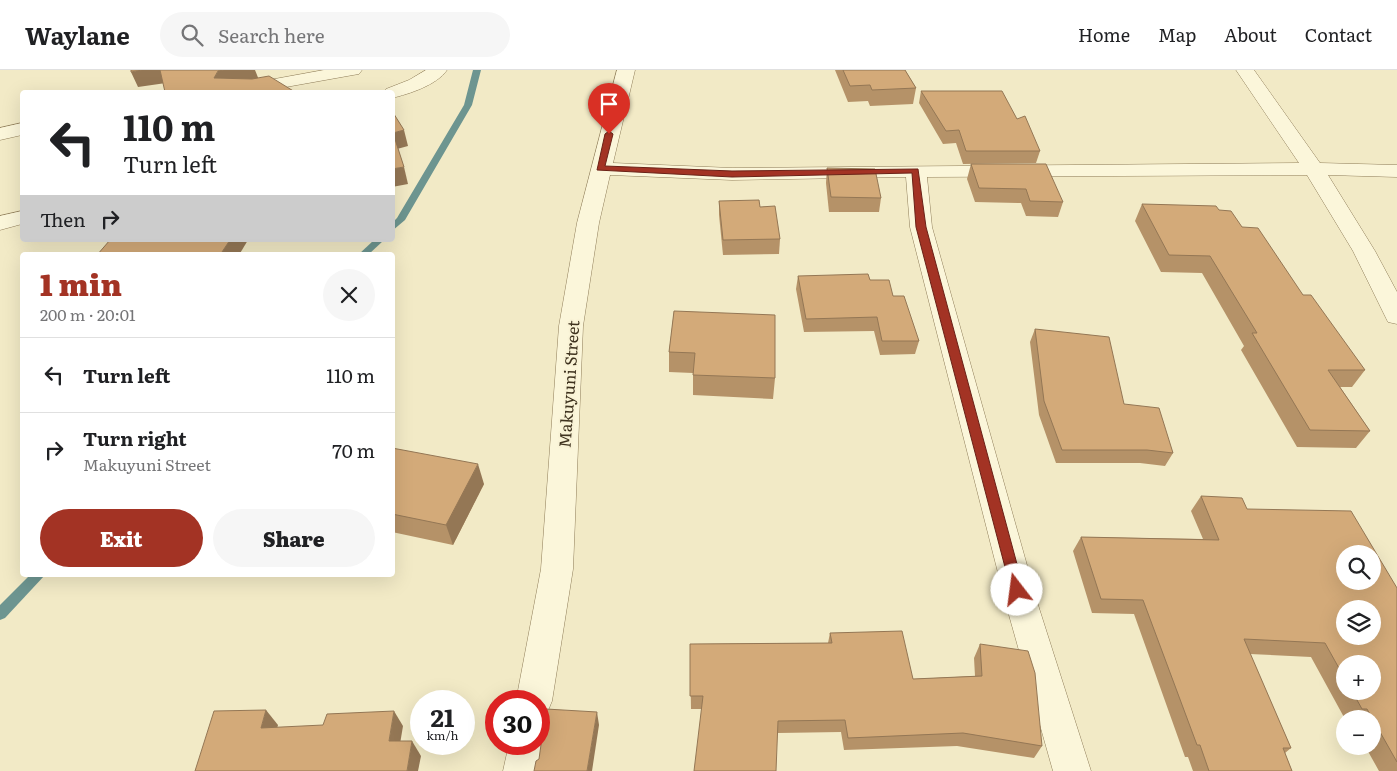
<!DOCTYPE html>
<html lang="en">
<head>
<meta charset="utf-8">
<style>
  body { margin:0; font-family:Literata,serif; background:#f6f6f6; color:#202124; height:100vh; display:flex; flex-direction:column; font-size:19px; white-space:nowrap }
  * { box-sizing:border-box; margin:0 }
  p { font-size:16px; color:#757577 }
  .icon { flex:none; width:28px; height:28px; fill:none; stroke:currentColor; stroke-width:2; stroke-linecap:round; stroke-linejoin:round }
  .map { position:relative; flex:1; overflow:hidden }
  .drawer { position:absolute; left:20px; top:182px; width:375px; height:325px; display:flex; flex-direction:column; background:#fff; border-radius:5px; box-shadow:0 5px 20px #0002 }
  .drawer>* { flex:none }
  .guide { position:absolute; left:20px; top:20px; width:375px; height:152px; border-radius:5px; box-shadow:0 5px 20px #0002; background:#fff; color:#202124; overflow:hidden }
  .tools { position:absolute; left:1336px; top:475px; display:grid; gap:10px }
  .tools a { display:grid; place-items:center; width:45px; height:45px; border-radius:50%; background:#fff; box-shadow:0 5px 20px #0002; font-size:25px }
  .speed { position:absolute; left:410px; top:620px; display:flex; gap:10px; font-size:25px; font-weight:700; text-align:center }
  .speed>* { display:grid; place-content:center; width:65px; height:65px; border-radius:50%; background:#fff; box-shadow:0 5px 20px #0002; line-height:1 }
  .speed small { font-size:12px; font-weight:400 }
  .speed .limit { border:8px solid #d22; background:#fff; color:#111 }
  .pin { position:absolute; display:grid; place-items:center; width:42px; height:42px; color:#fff; margin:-51px -21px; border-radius:50% 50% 50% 0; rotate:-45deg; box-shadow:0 0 5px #0007 }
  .pin .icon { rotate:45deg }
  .me { position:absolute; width:55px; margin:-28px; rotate:345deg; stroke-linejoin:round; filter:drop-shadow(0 0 4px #0008) }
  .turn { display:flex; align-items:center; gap:18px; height:105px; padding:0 20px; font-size:22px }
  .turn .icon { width:65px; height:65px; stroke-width:2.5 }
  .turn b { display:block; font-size:35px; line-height:42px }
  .then { display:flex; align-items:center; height:48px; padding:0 20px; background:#0003; gap:10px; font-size:19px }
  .round { display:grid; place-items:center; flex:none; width:52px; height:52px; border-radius:26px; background:#f6f6f6 }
  .headline { display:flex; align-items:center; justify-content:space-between; height:85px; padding:0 20px }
  h1 { font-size:30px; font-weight:800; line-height:38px; color:#a33324 }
  .primary-button { display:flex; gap:10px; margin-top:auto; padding:10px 20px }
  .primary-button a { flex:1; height:58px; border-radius:30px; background:#a33324; color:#fff; font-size:20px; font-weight:800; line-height:58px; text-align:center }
  .primary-button a+a { background:#f6f6f6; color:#202124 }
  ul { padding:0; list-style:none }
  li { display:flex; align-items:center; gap:15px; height:75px; padding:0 20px; border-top:1px solid #e0e0e0 }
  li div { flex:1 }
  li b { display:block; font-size:19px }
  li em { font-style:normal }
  header { display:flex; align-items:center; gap:30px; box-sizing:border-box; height:70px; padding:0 25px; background:#fff; border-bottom:1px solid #e0e0e0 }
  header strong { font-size:24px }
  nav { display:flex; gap:28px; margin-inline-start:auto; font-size:18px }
  .search { width:350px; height:45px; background:#f6f6f6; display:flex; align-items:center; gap:12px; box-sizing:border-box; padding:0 18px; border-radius:28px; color:#757577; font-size:19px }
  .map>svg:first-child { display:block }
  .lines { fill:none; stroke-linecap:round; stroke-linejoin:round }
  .stream { fill:#6d9590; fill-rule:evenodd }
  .minor-casing { stroke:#8f7d59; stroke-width:1 }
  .minor { fill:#fbf6da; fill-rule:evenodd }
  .wall { fill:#b59268; fill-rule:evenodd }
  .shaded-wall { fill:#947755 }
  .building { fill:#d3aa79; stroke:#947755; fill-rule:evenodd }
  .route { fill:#a33324; stroke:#6a2117 }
  .labels { text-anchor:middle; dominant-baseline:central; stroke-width:4; stroke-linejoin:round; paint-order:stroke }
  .street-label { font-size:16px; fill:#3e321e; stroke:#f9f3d6 }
</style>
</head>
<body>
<header>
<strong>Waylane</strong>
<div class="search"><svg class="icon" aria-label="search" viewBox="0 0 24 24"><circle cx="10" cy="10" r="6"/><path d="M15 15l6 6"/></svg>Search here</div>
<nav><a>Home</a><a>Map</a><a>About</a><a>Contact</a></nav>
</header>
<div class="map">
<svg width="1397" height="701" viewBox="0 0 1397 701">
  <rect width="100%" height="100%" fill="#f2eac6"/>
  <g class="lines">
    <g class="stream">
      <polygon points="473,0 481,0 472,35 405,150 392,161 392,153 397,148 464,35"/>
      <polygon points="374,170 384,170 368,185 358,185"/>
      <polygon points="30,505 45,505 5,548 0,550 0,535"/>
    </g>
    <defs>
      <g id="minor">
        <polygon points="324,0 362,0 359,4 353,5 258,22 222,22 225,18 231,17"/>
        <path d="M426 0H447C437 15 409 24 392 28V22H383L386 19 409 10Z"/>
        <polygon points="617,0 635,0 613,93 732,98 1299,93 1236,0 1254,0 1320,93 1397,95 1397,107 1328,105 1375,181 1397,222 1397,254 1388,252 1385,246 1353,181 1307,105 927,107 932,157 1039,538 1091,701 1053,701 1007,538 910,157 906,107 732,110 610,105 599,153 583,256 573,499 552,631 547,643 539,646 539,631 516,631 541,499 559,256 577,153"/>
        <polygon points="22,53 22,65 0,70 0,58"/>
        <polygon points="22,141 22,154 0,160 0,146"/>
        <polygon points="539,661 545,674 541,701 503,701 509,674 539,674"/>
      </g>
    </defs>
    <use href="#minor" class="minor-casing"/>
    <use href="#minor" class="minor"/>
  </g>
  <g class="wall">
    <polygon points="835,0 905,0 916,18 913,34 870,36 868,31 848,32"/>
    <polygon points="921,21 1017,49 1040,81 1036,93 963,94 956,73 943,74 919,33"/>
    <polygon points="971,94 1063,132 1058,147 1026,146 1021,133 975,132 967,109"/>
    <polygon points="827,98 881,128 879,142 829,142 826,113"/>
    <polygon points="719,131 760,137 780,169 779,184 723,185 719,145"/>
    <polygon points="1142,134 1219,140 1242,157 1303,225 1365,300 1352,317 1340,317 1370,361 1356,378 1297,377 1241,280 1244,276 1202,203 1161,202 1135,151"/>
    <polygon points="798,206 870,210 893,226 919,271 915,284 880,285 874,261 804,262 796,219"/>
    <polygon points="674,241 775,308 773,329 693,325 693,303 669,302 669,282"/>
    <polygon points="1035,259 1124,334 1173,383 1165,396 1140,393 1056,393 1039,345 1030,272"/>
    <polygon points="392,378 484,414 453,475 392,462"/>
    <path d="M1201 426 1247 439 1397 518V701H1379L1365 676H1372V649H1345L1311 587 1250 584 1291 678 1285 683 1292 701H1193L1188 687H1185L1134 544 1092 543 1073 481 1081 467 1203 469 1191 441ZM1345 594 1372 621H1345Z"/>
    <polygon points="830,563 913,609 975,606 974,588 980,574 1042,676 1034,688 957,676 844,680 841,662 778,663 701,639 691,639 690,574 828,573"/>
  </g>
  <g class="shaded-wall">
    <polygon points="142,0 160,0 166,13 138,17 131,2"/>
    <polygon points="224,0 255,0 259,10 214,8 218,1"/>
    <polygon points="404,60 408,76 397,79 393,63"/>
    <polygon points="404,97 408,114 392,117 392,99"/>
    <polygon points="230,170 248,170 239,185 220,185"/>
    <polygon points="478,394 484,414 453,475 446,455"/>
    <polygon points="266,640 278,655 273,673 261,658"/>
    <polygon points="394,641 403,656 398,686 389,671"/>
    <polygon points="597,642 599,655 592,701 587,701"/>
    <polygon points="412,671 421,686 418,701 407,701"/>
  </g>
  <g class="building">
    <polygon points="131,0 142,0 131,2"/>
    <polygon points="160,0 224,0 218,1 214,8 252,9 269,6 295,22 165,22"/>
    <polygon points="843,0 905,0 916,18 872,20 870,15 850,16"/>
    <polygon points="921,21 1002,21 1017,49 1025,46 1040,81 966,81 959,60 946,61"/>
    <polygon points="392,41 404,60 393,63 404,97 392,99"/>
    <polygon points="971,94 1046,94 1063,132 1030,131 1026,119 979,118"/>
    <polygon points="827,98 875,99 881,128 831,127"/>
    <polygon points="759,130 760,137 775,136 780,169 723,170 719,131"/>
    <polygon points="1142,134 1216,136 1219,140 1231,141 1242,157 1258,158 1303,225 1311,225 1365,300 1328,300 1370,361 1310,360 1252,263 1257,263 1210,186 1169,185"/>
    <polygon points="110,170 230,170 220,185 97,185"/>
    <polygon points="868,204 870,210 889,210 893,226 904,226 919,271 882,271 877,247 806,249 798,206"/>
    <polygon points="674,241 775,245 775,308 693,305 695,283 669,282"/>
    <polygon points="1035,259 1109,267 1124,334 1159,338 1173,383 1147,380 1062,380 1044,331"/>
    <polygon points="392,378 478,394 446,455 392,444"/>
    <path d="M1201 426 1242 428 1247 439 1351 441 1397 518V692L1367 639H1362L1352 621H1372V594H1345V609L1325 573 1244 569 1291 678H1283L1292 701H1209L1200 675H1197L1143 530 1101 529 1081 467 1219 470ZM1345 484H1372V511H1345ZM1345 539H1372V566H1345Z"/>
    <polygon points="902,561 913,609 982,606 980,574 1028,581 1035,603 1042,676 963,663 848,668 845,650 778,651 776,701 694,701 703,626 690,626 690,574 832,573 830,563"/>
    <polygon points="546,639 597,642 587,701 534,701 536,691 539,689"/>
    <polygon points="266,640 261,658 323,655 327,644 394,641 389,671 412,671 407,701 195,701 214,641"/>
  </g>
  <polygon class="route" points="609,61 613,64 605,96 732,101 918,99 926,157 1024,520 1022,524 1013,524 1011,520 916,157 912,103 732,107 597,100 605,64"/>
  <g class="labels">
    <g class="street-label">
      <text transform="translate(568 314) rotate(-86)">Makuyuni Street</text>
    </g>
  </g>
</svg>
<div class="tools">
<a><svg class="icon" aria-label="search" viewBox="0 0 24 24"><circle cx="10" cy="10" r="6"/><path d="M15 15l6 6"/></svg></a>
<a><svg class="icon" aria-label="layers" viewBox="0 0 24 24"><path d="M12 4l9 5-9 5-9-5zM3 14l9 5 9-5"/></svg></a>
<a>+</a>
<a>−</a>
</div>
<div class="speed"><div>21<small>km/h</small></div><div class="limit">30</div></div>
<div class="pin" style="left:609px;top:64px;background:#d93025"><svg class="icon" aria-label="arrive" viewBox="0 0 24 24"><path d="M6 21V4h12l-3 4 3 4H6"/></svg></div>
<svg class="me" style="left:1017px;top:520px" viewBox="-20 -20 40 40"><circle r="19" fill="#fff"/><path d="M0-13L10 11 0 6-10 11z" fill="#a33324"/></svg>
<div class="guide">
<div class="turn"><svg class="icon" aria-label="left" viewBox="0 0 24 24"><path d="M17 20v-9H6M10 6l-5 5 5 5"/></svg><div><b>110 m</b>Turn left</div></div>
<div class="then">Then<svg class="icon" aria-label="right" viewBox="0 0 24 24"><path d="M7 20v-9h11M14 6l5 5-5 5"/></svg></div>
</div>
<section class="drawer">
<div class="headline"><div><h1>1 min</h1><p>200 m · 20:01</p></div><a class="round"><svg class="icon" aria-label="close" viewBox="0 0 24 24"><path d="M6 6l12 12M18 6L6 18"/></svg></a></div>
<ul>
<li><svg class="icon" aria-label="left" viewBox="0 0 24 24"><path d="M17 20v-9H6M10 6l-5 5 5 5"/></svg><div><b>Turn left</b></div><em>110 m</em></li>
<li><svg class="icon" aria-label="right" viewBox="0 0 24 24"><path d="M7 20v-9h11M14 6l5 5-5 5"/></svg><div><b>Turn right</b><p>Makuyuni Street</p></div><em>70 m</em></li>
</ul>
<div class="primary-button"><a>Exit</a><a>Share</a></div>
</section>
</div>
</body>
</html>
